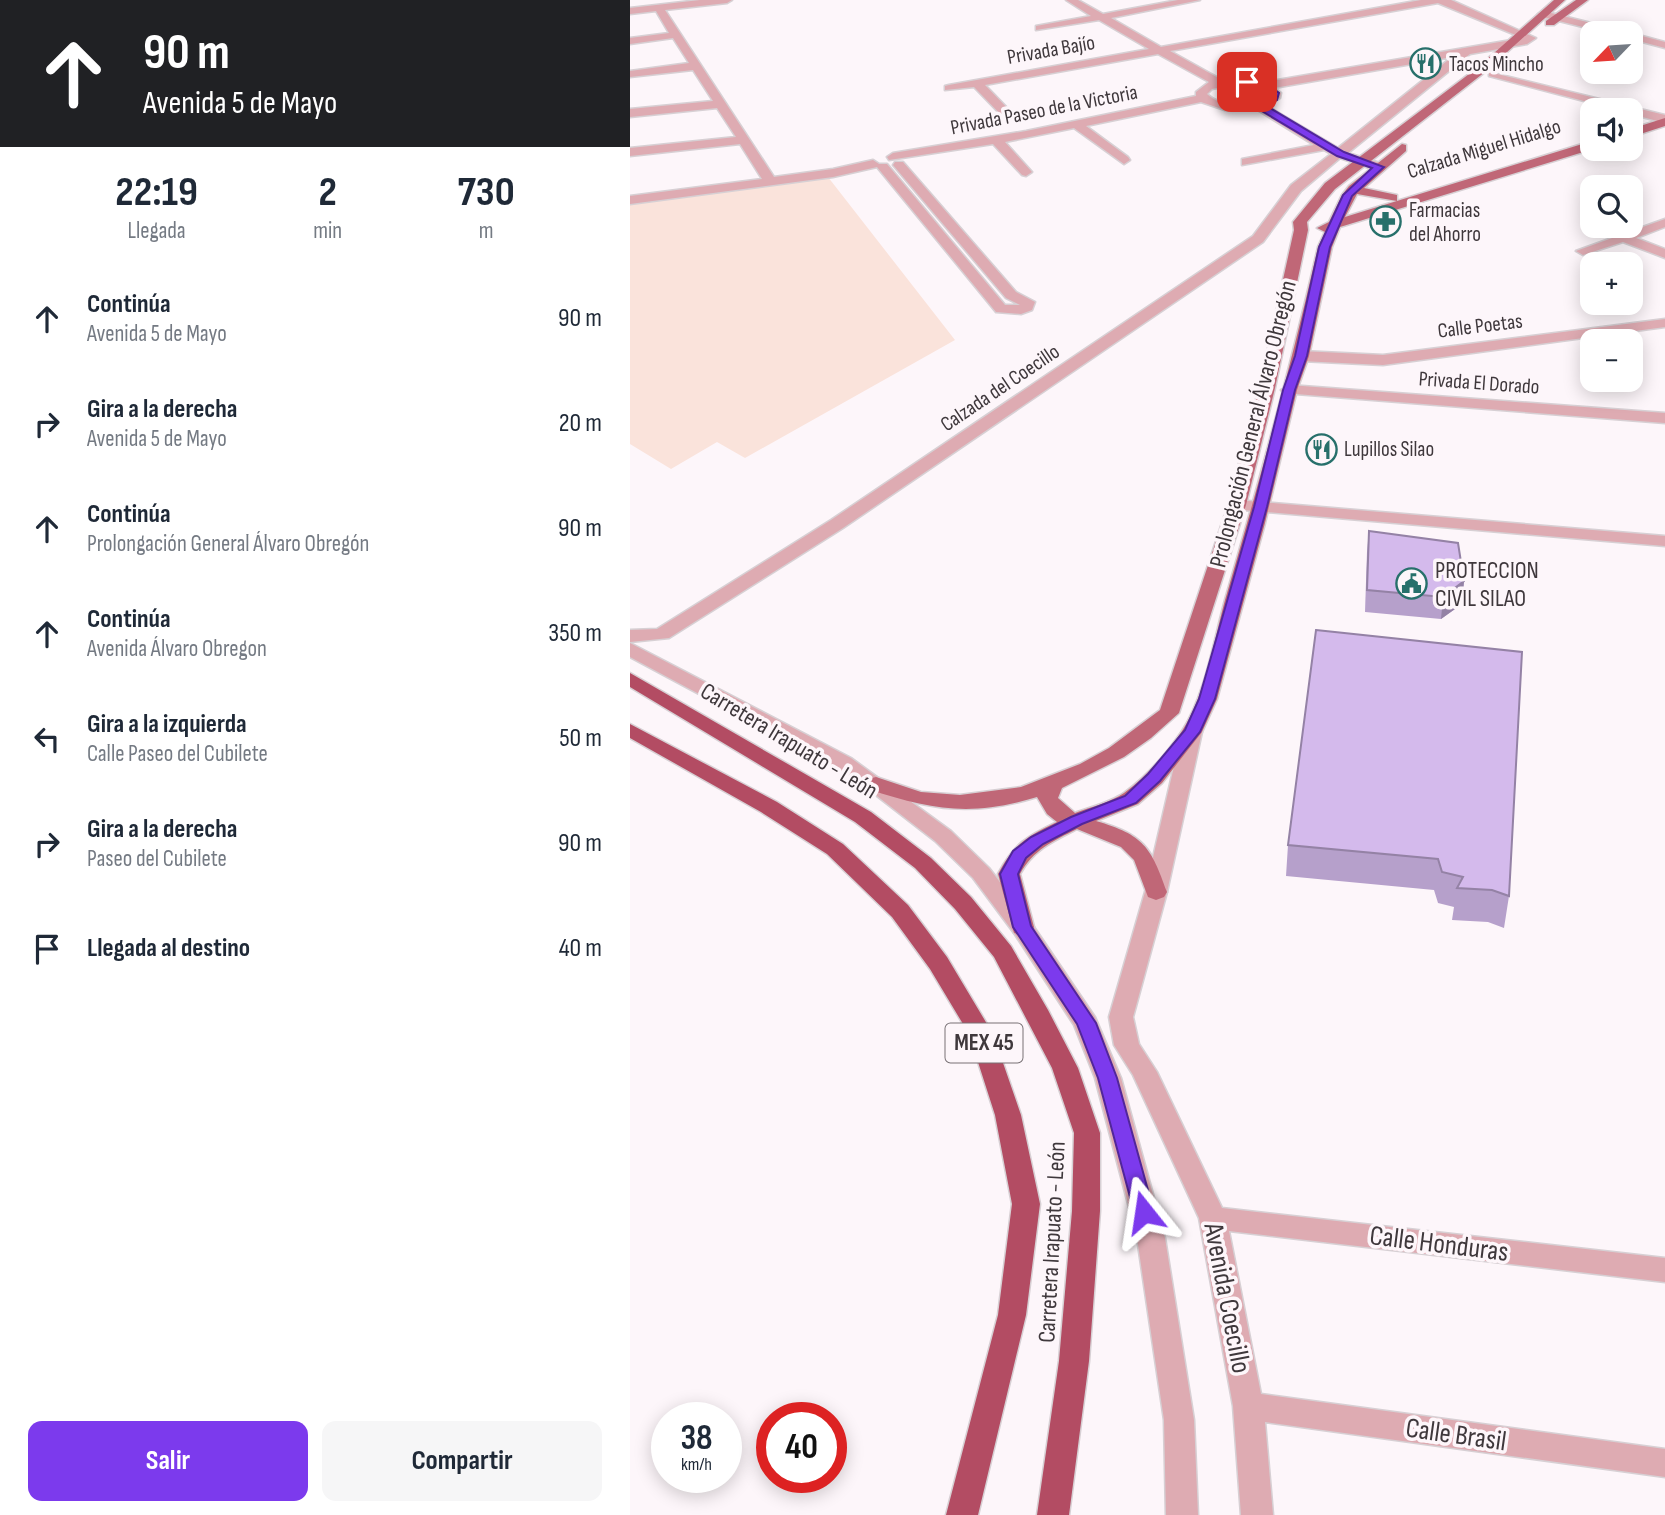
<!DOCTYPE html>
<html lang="es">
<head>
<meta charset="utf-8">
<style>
  body { margin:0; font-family:"Sofia Sans Condensed",sans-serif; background:#f6f6f7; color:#1f2937; height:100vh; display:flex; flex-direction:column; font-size:26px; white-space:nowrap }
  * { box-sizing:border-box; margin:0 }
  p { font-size:23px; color:#747a83 }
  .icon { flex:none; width:38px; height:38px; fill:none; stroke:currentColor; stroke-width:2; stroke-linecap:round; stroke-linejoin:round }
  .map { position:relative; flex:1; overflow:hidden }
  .sheet { display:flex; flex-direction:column; background:#fff; width:630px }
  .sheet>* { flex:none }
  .hud { background:#202124; color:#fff; overflow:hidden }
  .needle { width:46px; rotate:245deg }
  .buttons { position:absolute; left:950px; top:21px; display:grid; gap:14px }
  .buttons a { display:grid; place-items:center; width:63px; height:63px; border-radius:14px; background:#fff; box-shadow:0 4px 18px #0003; font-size:35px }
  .speed { position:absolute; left:21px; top:1402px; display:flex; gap:14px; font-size:35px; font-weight:700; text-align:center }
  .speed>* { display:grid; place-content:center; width:91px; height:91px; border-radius:50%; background:#fff; box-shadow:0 4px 18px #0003; line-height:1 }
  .speed small { font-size:18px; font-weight:400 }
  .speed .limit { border:10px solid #d22; background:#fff; color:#111 }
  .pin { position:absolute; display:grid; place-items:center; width:60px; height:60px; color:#fff; margin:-30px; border-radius:14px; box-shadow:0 4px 10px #0006 }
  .me { position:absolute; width:77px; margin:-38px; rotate:345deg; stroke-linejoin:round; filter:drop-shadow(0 0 5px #0008) }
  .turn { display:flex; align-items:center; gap:24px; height:147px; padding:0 28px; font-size:32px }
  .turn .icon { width:91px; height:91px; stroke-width:2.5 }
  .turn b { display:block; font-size:49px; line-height:60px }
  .eta { display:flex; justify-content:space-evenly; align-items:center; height:119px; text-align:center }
  .eta b { font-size:42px; font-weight:700; line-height:49px }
  .cta { display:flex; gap:14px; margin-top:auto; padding:14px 28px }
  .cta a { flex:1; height:80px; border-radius:14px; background:#7c3aed; color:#fff; font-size:28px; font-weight:700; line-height:80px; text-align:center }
  .cta a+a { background:#f6f6f7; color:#1f2937 }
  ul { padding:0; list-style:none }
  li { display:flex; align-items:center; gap:21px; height:105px; padding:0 28px }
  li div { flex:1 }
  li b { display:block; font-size:26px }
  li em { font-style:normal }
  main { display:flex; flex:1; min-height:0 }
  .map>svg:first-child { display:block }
  .green { fill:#fae3db }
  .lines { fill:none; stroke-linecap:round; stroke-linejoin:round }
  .minor-casing { stroke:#d7d0d4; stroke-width:3 }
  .major-casing { stroke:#d7d0d4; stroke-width:3 }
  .highway-casing { stroke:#d7d0d4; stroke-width:3 }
  .minor { fill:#deabb2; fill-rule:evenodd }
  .major { fill:#c06777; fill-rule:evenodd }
  .highway { fill:#b34c63; fill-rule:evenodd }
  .wall { fill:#b6a0cb }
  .shaded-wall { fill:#9482a5 }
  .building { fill:#d4baec; stroke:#9482a5; stroke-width:2 }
  .route { fill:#7c3aed; stroke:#51269a; stroke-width:2 }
  .labels { text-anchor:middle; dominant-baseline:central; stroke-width:7; stroke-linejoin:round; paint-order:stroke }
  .far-street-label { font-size:21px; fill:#3f383c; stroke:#fdf6fa }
  .far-poi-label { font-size:21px; fill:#3f383c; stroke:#fdf6fa; text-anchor:start }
  .shield { fill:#fdf6fa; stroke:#787175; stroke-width:2 }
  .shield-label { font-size:23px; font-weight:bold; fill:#3f383c }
  .street-label { font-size:24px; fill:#3f383c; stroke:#fdf6fa }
  .poi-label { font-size:24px; fill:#3f383c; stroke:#fdf6fa; text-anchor:start }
  .near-street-label { font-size:28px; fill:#3f383c; stroke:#fdf6fa }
</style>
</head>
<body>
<main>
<section class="sheet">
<div class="hud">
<div class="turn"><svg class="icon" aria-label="ahead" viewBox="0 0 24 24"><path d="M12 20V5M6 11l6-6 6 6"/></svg><div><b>90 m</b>Avenida 5 de Mayo</div></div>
</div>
<div class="eta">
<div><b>22:19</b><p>Llegada</p></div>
<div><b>2</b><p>min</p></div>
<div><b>730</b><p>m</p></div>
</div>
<ul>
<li><svg class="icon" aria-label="ahead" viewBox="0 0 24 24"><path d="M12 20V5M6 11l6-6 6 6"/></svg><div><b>Continúa</b><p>Avenida 5 de Mayo</p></div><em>90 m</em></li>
<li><svg class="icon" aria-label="right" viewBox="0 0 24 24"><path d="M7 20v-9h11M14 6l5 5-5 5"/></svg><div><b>Gira a la derecha</b><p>Avenida 5 de Mayo</p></div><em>20 m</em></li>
<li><svg class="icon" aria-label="ahead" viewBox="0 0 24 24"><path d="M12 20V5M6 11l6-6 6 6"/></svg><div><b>Continúa</b><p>Prolongación General Álvaro Obregón</p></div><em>90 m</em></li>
<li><svg class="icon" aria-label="ahead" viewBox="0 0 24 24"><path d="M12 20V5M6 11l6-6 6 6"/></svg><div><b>Continúa</b><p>Avenida Álvaro Obregon</p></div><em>350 m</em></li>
<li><svg class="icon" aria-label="left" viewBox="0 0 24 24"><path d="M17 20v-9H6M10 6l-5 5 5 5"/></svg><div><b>Gira a la izquierda</b><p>Calle Paseo del Cubilete</p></div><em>50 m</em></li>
<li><svg class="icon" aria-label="right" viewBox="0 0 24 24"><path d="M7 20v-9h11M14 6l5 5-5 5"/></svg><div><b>Gira a la derecha</b><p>Paseo del Cubilete</p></div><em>90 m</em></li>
<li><svg class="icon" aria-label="arrive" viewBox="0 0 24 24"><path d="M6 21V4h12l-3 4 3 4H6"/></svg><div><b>Llegada al destino</b></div><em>40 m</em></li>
</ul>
<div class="cta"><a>Salir</a><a>Compartir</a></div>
</section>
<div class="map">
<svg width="1035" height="1515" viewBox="0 0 1035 1515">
  <rect width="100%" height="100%" fill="#fdf6fa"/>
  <polygon class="green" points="198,177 325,340 115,458 87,442 41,469 0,444 0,205"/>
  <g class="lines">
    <defs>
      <g id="minor">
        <polygon points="70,0 102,0 97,3 35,10 144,177 203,169 243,160 249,164 257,164 375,305 390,305 376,298 263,165 265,162 273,162 386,292 405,302 402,310 391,314 366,312 247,167 203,177 0,204 0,196 132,179 110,144 0,156 0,148 106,137 87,108 0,117 0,109 83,101 63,70 0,77 0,71 59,63 43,38 0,44 0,38 39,33 26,11 0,14 0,8"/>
        <path d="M436 0H448L473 14 548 0H570L481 18 531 47 791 0H821L906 38 897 44 840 54 718 153 753 164V170H745L710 158 671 191 633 242 213 528 39 638 0 642V630L27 629 201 520 623 236 661 185 701 154 694 150 612 165V159L684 145 626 109 595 110 571 102 456 126 498 157 500 160 494 164 444 128 375 142 402 172 396 176 392 175 363 144 259 160 257 157 263 153 396 131 566 96V92L579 82 528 54 355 85 385 116 379 120 375 119 344 87 315 90V86L319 85 519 49 469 20 406 30V26L461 16ZM808 3 893 38 635 82 602 79 592 80 540 51ZM822 57 708 148 637 106 650 98 651 93 644 88ZM602 85 628 88 639 96C620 106 593 109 577 94L582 89Z"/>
        <polygon points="913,11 993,31 994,33 977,33 909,16 908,14"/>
        <polygon points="999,33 1001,33 1035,42 1035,48 1001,39"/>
        <polygon points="859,72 1035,115 1035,123 1001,114 1001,110 988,110 859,76"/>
        <polygon points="1035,219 1035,227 1006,238 1035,249 1035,258 993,242 953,255 946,251"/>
        <polygon points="1035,319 1035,327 753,365 671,361 663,356 671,351 753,355"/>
        <polygon points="659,385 1035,413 1035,423 653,393 651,390"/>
        <polygon points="607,500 1035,536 1035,546 601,509 598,505 601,501"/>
        <polygon points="0,643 221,758 321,831 359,868 400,921 465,1017 491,1078 535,1238 564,1420 568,1515 536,1515 534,1420 507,1238 465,1078 444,1025 384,933 343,878 305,841 238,789 207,768 0,657"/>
        <polygon points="562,726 569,728 572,732 537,892 503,1017 509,1044 527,1072 592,1208 1035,1258 1035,1282 599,1231 631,1394 1035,1449 1035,1477 635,1422 643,1515 611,1515 603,1406 569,1218 503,1075 484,1045 479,1017 515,892 552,732 555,728"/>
      </g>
      <g id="major">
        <path d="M924 0H935L855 72 705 189 677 222 678 230 645 388 616 505 549 713 521 738 494 757 432 788 428 798 445 813C461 807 481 802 494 793 516 777 537 753 552 731 575 696 584 640 595 600 629 483 661 366 688 247L695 232 687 228 699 222 712 195 719 186 772 144 776 145V151L734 188 767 195V201L727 194 715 217 962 141 963 149 710 227 702 247 679 356 667 390 635 523 587 699 572 732 532 783 508 804 466 821C514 835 521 847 537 892L534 897 526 900 518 897 504 860 491 847 447 829C423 841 403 850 390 874L404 927 400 933 392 935 384 933 368 874C384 844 397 836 427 822L417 814 407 797C342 817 301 810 238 789L235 784 238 779 246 777 291 792 330 795 391 787 450 764 479 748 530 710 598 505 629 388 664 230 663 222 695 183 847 68Z"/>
        <polygon points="946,0 958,0 924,25 916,25 916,21"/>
        <polygon points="1035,118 1035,126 1001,137 1001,129"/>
      </g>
      <g id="highway">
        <polygon points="0,673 241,812 301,858 341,897 381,946 418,1010 448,1068 470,1133 470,1211 459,1361 439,1515 407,1515 429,1361 442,1211 444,1133 422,1068 364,957 325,909 285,868 225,822 0,687"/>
        <polygon points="0,724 147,802 213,844 278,905 317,957 363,1034 391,1115 410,1204 396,1315 348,1515 316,1515 368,1315 382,1204 365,1115 339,1034 300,969 262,917 197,854 131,812 0,738"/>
      </g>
    </defs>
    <use href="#minor" class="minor-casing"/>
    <use href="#major" class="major-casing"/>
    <use href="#highway" class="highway-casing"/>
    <use href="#minor" class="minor"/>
    <use href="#major" class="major"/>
    <use href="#highway" class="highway"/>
  </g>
  <g class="wall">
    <polygon points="739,531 834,581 832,604 811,619 735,612 737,552"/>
    <polygon points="686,630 879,896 874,928 858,922 822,920 824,907 808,903 804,890 656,876 658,845"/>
  </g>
  <polygon class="shaded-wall" points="834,581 832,604 811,619 813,597"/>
  <g class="building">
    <polygon points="739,531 828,543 834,581 813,597 737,590"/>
    <polygon points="686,630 892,652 879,896 862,890 827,888 833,877 812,872 808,859 658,845"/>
  </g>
  <polygon class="route" points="617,80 637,84 649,93 647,100 635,105 714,152 754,167 722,196 700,247 677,356 665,390 637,507 585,699 570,732 530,781 506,803 452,824 413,844 396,858 388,874 401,926 466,1023 487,1078 524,1212 521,1218 514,1220 507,1218 504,1212 468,1078 447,1024 383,927 370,874 383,851 401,837 441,817 495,796 518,774 555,730 569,699 624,507 653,390 665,356 689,247 713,195 742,168 707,156 625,107 625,103 640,94 631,88 614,84"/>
  <defs>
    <symbol id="restaurant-ring" viewBox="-11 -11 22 22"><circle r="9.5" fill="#fdf6fa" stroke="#27706b" stroke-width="1.5"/><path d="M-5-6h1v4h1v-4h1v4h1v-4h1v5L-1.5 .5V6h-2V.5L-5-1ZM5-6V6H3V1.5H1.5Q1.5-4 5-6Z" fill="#27706b"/></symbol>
    <symbol id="pharmacy-ring" viewBox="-11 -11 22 22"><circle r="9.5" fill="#fdf6fa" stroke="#27706b" stroke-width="1.5"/><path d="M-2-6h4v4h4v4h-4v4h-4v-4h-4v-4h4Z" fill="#27706b"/></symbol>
    <symbol id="civic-ring" viewBox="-11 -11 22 22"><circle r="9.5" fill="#fdf6fa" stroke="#27706b" stroke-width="1.5"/><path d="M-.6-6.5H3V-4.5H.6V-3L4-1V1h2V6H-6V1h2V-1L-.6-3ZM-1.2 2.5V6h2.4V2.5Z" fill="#27706b"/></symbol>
  </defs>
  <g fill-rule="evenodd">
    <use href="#restaurant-ring" x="778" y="46" width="35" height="35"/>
    <use href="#pharmacy-ring" x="738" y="204" width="35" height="35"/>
    <use href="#restaurant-ring" x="674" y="432" width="35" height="35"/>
    <use href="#civic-ring" x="764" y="566" width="35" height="35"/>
  </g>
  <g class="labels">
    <g class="far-street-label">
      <text transform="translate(421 50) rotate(-10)">Privada Bajío</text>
      <text transform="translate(414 110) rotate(-11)">Privada Paseo de la Victoria</text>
      <text transform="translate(854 149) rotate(-17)">Calzada Miguel Hidalgo</text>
      <text transform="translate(850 326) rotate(-7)">Calle Poetas</text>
      <text transform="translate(849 383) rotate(4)">Privada El Dorado</text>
      <text transform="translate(370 388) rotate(-34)">Calzada del Coecillo</text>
    </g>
    <g class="far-poi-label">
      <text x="819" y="64">Tacos Mincho</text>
      <text x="779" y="210">Farmacias<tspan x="779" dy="24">del Ahorro</tspan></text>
      <text x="714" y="449">Lupillos Silao</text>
    </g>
    <rect class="shield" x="315.5" y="1023.5" width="77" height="39" rx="5"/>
    <g class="shield-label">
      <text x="354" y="1043">MEX 45</text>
    </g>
    <g class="street-label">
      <text transform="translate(623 424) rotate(-76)">Prolongación General Álvaro Obregón</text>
      <text transform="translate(159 741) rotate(31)">Carretera Irapuato - León</text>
      <text transform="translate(422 1242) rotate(-87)">Carretera Irapuato - León</text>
    </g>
    <g class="poi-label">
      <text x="805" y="570">PROTECCION<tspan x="805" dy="28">CIVIL SILAO</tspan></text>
    </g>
    <g class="near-street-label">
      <text transform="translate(809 1244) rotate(7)">Calle Honduras</text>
      <text transform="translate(597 1298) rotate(79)">Avenida Coecillo</text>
      <text transform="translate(826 1435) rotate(8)">Calle Brasil</text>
    </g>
  </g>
</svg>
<div class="buttons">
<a><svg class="needle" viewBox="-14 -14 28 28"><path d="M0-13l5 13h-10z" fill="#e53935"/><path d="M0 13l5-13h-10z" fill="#747a83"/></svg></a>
<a><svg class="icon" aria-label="sound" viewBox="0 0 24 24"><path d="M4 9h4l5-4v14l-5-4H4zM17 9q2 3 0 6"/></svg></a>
<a><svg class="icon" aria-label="search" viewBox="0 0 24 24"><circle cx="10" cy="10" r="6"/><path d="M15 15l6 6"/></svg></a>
<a>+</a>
<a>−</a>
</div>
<div class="speed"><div>38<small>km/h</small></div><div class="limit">40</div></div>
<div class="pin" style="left:617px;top:82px;background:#d93025"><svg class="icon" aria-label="arrive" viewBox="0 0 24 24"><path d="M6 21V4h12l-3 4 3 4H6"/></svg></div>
<svg class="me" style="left:514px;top:1212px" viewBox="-20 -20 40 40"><path d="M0-17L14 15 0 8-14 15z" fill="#7c3aed" stroke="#fff" stroke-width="4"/></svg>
</div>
</main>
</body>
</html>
